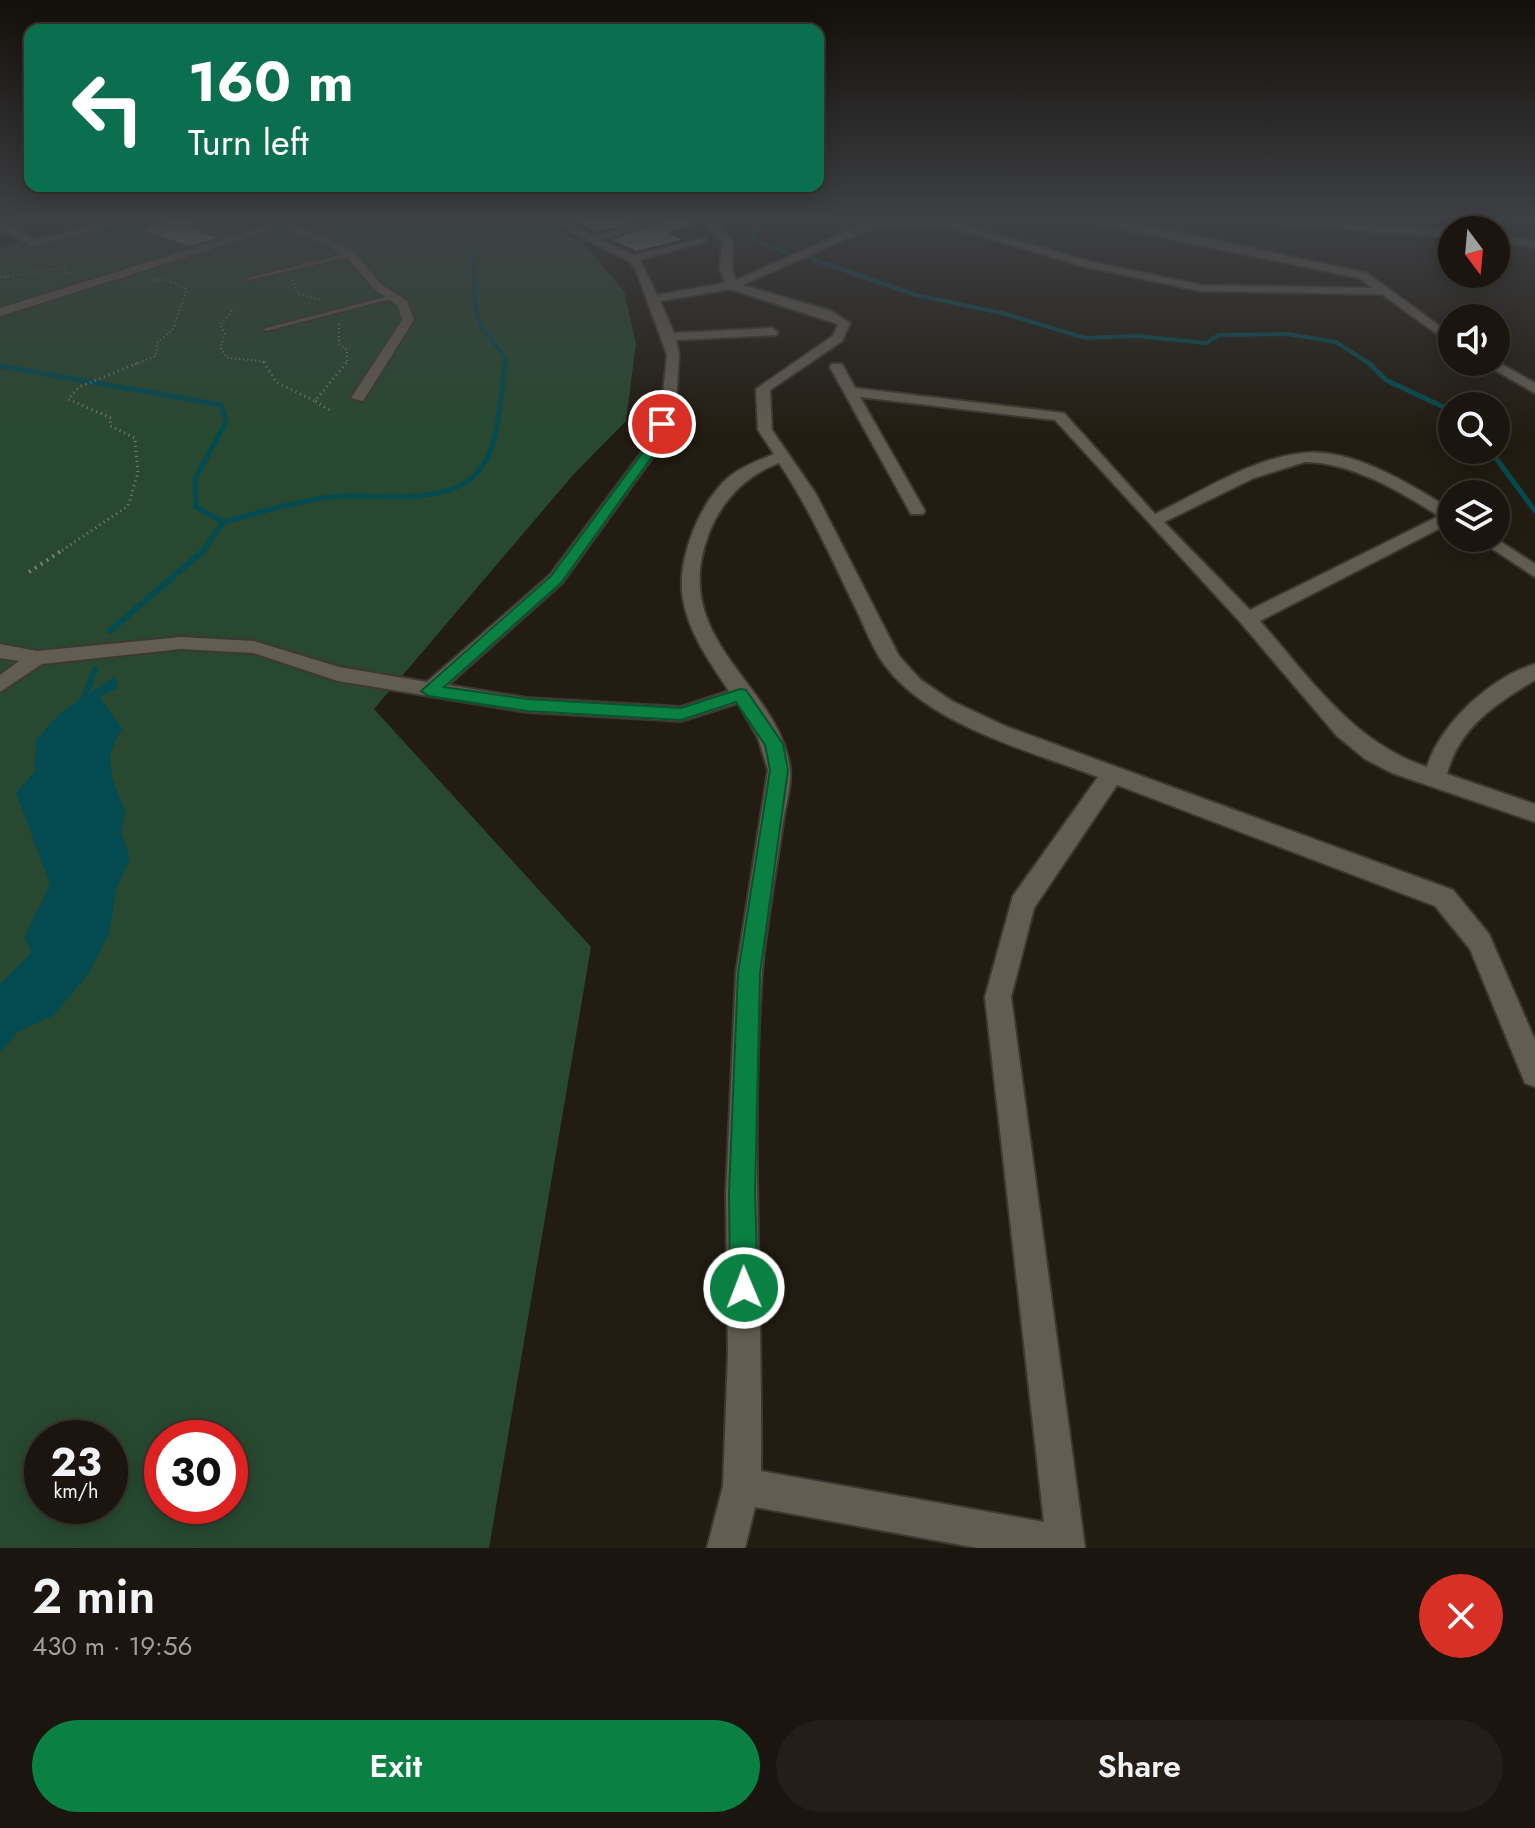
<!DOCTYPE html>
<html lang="en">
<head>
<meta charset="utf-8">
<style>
  body { margin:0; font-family:Jost,sans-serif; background:#231e17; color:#f1f3f6; height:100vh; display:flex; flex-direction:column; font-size:30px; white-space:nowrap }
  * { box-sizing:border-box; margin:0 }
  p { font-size:26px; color:#9f9f9e }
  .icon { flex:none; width:44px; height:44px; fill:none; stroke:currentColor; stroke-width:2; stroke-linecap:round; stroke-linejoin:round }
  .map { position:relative; height:1548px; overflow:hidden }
  .sheet { display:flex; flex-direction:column; background:#1a150e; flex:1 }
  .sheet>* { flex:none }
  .banner { position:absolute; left:24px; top:24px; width:800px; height:168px; border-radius:16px; box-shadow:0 4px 20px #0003,0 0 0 2px #38342e; background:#0b6e4f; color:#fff; overflow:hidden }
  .needle { width:52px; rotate:164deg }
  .controls { position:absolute; left:1438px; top:216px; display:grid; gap:16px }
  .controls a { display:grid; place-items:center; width:72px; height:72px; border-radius:50%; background:#1a150e; box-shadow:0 4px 20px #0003,0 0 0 2px #38342e; font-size:40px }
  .speed { position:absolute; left:24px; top:1420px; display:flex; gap:16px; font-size:40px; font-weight:700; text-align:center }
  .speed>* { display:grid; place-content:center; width:104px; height:104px; border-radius:50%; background:#1a150e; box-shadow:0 4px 20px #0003,0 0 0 2px #38342e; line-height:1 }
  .speed small { font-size:20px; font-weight:400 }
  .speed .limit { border:12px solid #d22; background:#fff; color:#111 }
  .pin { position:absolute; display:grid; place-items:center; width:68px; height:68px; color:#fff; margin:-34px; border:4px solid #fff; border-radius:50%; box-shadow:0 2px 8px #0007 }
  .me { position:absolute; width:88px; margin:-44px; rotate:359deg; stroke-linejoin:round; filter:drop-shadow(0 0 6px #0008) }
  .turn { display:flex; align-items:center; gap:28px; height:168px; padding:0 32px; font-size:36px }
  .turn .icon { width:104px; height:104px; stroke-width:2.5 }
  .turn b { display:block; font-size:56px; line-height:68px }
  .round { display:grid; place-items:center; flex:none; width:84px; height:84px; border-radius:42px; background:#231e17 }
  .head { display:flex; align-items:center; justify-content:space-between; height:136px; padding:0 32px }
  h1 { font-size:48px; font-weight:600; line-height:60px }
  .cta { display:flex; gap:16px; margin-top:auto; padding:16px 32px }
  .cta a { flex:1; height:92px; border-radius:48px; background:#0b8043; color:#fff; font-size:32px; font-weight:600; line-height:92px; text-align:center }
  .cta a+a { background:#231e17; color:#f1f3f6 }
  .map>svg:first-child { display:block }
  .green { fill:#284930; fill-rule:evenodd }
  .water { fill:#034b50 }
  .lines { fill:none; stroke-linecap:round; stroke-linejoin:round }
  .stream-far2 { stroke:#034b50; stroke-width:4 }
  .stream-far1 { stroke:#034b50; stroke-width:5 }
  .stream { stroke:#034b50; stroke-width:6 }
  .building { fill:#878074 }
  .service-casing { stroke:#3c3832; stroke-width:4 }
  .minor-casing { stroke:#3c3832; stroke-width:4 }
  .path-far2 { stroke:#827d74; stroke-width:2; stroke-dasharray:1 3; stroke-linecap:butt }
  .path-far1 { stroke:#827d74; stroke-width:3; stroke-dasharray:1 4; stroke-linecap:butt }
  .path { stroke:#827d74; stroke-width:4; stroke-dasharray:2 5; stroke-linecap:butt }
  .service { fill:#635c51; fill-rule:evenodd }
  .minor { fill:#635c51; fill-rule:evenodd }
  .route { fill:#0b8043; stroke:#07532c; stroke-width:2 }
</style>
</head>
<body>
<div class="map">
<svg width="1535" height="1548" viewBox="0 0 1535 1548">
  <rect width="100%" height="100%" fill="#221c12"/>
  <path class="green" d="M119 220H540L584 243 624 291 636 344 626 421 573 475 374 709 591 947 489 1548H0V246ZM42 1438H110V1506H42ZM162 1438H230V1506H162Z"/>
  <polygon class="water" points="116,676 118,688 99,697 122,728 110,753 112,778 125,812 121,832 130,859 116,890 109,933 89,973 53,1016 19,1031 0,1053 0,984 32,952 24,938 50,885 16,793 35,771 36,740 61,712"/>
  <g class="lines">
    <g class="stream-far2">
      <polyline points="450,220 474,261 475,308 480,326 506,358 505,364"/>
      <polyline points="752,220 754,240 792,255"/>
      <polyline points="814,260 916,295 1006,314 1085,338 1137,336 1206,343 1219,335 1287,334 1336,342 1370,364"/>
    </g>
    <g class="stream-far1">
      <polyline points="1368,362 1386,380 1452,411"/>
      <path d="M0 366 221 405 226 422 195 479 196 507 223 522C259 513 295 501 331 497 375 492 440 508 475 475 501 450 500 396 505 362"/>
      <polyline points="1490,450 1535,511"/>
      <polyline points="202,553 223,522"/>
    </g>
    <g class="stream">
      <polyline points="110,631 203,551"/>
      <polyline points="82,704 95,669"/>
    </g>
  </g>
  <g class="building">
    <polygon points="171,220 199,220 190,228 217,238 189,246 141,229"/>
    <polygon points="573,220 640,220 597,232"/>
    <polygon points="669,220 693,220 693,225 668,233 682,240 636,251 612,240"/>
  </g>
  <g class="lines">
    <defs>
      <g id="service">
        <polygon points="149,220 164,220 104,228 101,226"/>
        <polygon points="351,253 353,256 250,280 247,278"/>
        <polygon points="393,295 395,296 395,298 266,331 263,329"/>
      </g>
      <g id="minor">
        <polygon points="115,220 131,220 34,247 0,228 0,221 35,240"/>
        <polygon points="273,220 285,220 352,250 381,284 407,301 414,320 363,401 351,398 402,320 398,306 373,288 344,254 279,225 266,232 0,316 0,308 258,228"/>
        <path d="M548 220H561L593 236 650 220H666L601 240 634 255 705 238V242L640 260 657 295 725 283 720 269 722 241 704 220H714L732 241V269L736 280 863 224 947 220 1088 261 1201 285 1373 288 1359 278 1079 220 1145 225 1367 273 1452 335V345L1382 294 1201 291 1082 266 946 226 869 229 742 285 831 311 850 323 842 341 770 390 772 430 816 494 899 656 921 680 952 701 1005 726 1453 890 1489 934 1535 1040V1087L1525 1083 1470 949 1435 906 1117 785 1034 908 1011 997 1085 1548H977L755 1507 745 1548H707L723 1486 728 1352 726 1193 736 973 768 770 758 738 738 703 681 721 527 712 338 681 253 653 181 649 42 664 0 692V675L19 661 0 658V644L37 651 181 637 254 641 339 667 427 682 550 575 648 444 662 403 667 355 636 270 629 261ZM730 289 838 324 833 336 756 389 758 430 774 454C759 460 743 466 730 476 700 501 676 560 683 599 689 634 710 662 729 691L681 707 527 698 448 685 562 583 662 444 676 403 679 355 676 340 776 335 778 332 772 328 674 333 660 301ZM779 463C810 509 832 560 856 609 865 627 872 648 884 664 928 725 1030 751 1098 777L1013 896 985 997 1044 1522 761 1471C763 1305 750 1139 762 974 766 924 776 873 783 823 785 807 792 786 790 769 781 692 687 650 701 562 709 516 736 479 779 463Z"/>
        <polygon points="1262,220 1452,231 1452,237 1267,223"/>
        <polygon points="1496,236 1535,241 1535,247 1496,242"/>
        <polygon points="1496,361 1535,383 1535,393 1481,362"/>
        <path d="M832 364H842L855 388 1064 413 1155 514C1202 492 1251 458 1304 453 1354 448 1411 485 1452 510V522L1260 621C1309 677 1353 743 1427 767 1440 724 1491 677 1535 664V680C1496 704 1459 727 1447 774L1535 804V822L1392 773 1365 759 1337 736 1241 623 1055 420 860 397 925 511 923 514H911L830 367ZM1305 462C1353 463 1399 491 1439 516L1250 610 1164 522 1254 478Z"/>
        <polygon points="1476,538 1495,538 1535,564 1535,577"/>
      </g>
    </defs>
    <use href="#service" class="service-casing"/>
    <use href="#minor" class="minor-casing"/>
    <g class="path-far2">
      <polyline points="0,277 65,268 64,273 71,273"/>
      <polyline points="292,280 298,294 321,300"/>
      <polyline points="232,311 220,325 225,334 220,347 227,358 263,361 264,364"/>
      <polyline points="339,324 339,344 347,350 347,364"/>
      <polyline points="135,364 156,356 157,343 173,329 187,289 167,280 155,280"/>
    </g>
    <g class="path-far1">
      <polyline points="264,362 276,382 315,401"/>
      <polyline points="329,410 315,401 347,362"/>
      <polyline points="58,553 128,506 138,473 135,438 110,426 111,418 68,399 79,387 140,362"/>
    </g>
    <polyline class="path" points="29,572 61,551"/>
    <use href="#service" class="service"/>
    <use href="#minor" class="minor"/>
  </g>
  <linearGradient id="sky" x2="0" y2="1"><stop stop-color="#130f0a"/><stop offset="0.5" stop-color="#3e4044"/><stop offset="1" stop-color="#3e4044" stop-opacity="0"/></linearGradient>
  <rect width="1535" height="437" fill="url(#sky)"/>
  <polygon class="route" points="658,421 668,424 661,444 561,583 444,687 527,699 681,708 740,689 746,690 783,744 788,770 760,973 755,1193 758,1288 753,1298 744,1302 734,1298 730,1288 729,1193 738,973 770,770 765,745 736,702 681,720 527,711 429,696 421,691 551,576 649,444"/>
</svg>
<div class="controls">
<a><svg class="needle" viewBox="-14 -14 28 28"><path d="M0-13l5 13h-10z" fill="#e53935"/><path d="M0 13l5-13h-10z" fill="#9f9f9e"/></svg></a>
<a><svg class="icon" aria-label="sound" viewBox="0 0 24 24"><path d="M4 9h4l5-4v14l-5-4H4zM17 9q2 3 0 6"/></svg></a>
<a><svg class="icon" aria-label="search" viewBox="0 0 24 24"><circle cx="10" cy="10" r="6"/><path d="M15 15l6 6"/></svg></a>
<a><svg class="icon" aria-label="layers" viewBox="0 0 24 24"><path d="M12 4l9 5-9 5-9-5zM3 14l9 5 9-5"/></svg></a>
</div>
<div class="speed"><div>23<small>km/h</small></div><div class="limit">30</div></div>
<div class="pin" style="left:662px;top:424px;background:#d93025"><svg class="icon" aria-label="arrive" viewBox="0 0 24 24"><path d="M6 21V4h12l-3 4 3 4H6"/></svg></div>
<svg class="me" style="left:744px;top:1288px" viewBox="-20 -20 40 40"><circle r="17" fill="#0b8043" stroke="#fff" stroke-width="3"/><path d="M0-11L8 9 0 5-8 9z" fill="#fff"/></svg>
<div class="banner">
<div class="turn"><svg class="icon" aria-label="left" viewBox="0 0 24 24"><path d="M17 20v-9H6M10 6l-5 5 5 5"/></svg><div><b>160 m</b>Turn left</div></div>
</div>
</div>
<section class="sheet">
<div class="head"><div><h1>2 min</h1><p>430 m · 19:56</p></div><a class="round" style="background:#d93025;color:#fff"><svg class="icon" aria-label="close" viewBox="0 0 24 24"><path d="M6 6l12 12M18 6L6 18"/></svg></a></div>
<div class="cta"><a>Exit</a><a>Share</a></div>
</section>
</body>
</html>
